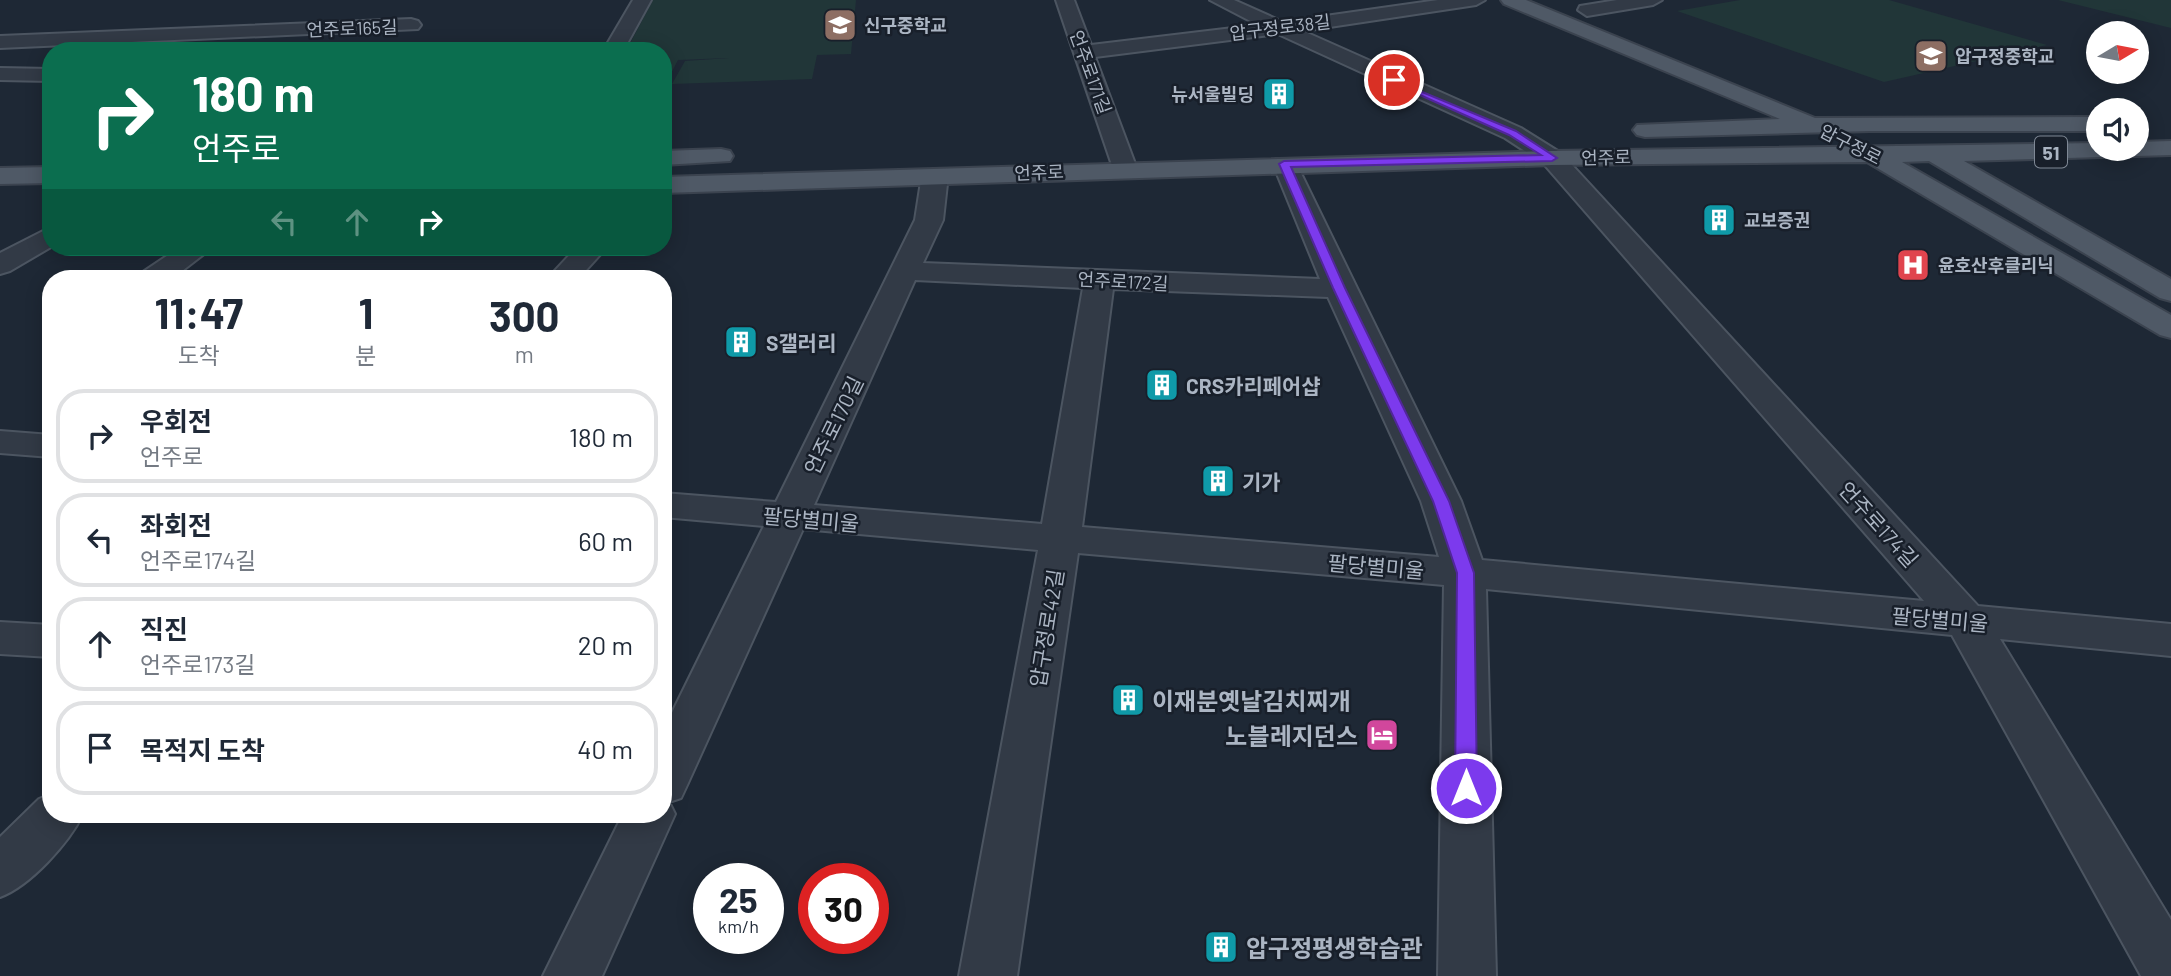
<!DOCTYPE html>
<html lang="ko">
<head>
<meta charset="utf-8">
<style>
  body { margin:0; font-family:Barlow,"Noto Sans KR",sans-serif; background:#f6f6f7; color:#1f2937; height:100vh; display:flex; flex-direction:column; font-size:26px; white-space:nowrap }
  * { box-sizing:border-box; margin:0 }
  p { font-size:23px; color:#747a83 }
  .icon { flex:none; width:38px; height:38px; fill:none; stroke:currentColor; stroke-width:2; stroke-linecap:round; stroke-linejoin:round }
  .map { position:relative; flex:1; overflow:hidden }
  .panel { position:absolute; left:42px; top:270px; width:630px; height:553px; display:flex; flex-direction:column; background:#fff; border-radius:28px; box-shadow:0 4px 18px #0003 }
  .panel>* { flex:none }
  .banner { position:absolute; left:42px; top:42px; width:630px; height:214px; border-radius:28px; box-shadow:0 4px 18px #0003; background:#0b6e4f; color:#fff; overflow:hidden }
  .needle { width:46px; rotate:80deg }
  .buttons { position:absolute; left:2086px; top:21px; display:grid; gap:14px }
  .buttons a { display:grid; place-items:center; width:63px; height:63px; border-radius:50%; background:#fff; box-shadow:0 4px 18px #0003; font-size:35px }
  .speed { position:absolute; left:693px; top:863px; display:flex; gap:14px; font-size:35px; font-weight:700; text-align:center }
  .speed>* { display:grid; place-content:center; width:91px; height:91px; border-radius:50%; background:#fff; box-shadow:0 4px 18px #0003; line-height:1 }
  .speed small { font-size:18px; font-weight:400 }
  .speed .limit { border:10px solid #d22; background:#fff; color:#111 }
  .pin { position:absolute; display:grid; place-items:center; width:60px; height:60px; color:#fff; margin:-30px; border:4px solid #fff; border-radius:50%; box-shadow:0 2px 7px #0007 }
  .me { position:absolute; width:77px; margin:-38px; rotate:0deg; stroke-linejoin:round; filter:drop-shadow(0 0 5px #0008) }
  .turn { display:flex; align-items:center; gap:24px; height:147px; padding:0 35px; font-size:32px }
  .turn .icon { width:91px; height:91px; stroke-width:2.5 }
  .turn b { display:block; font-size:49px; line-height:60px }
  .lanes { display:flex; align-items:center; height:66px; padding:0 35px; background:#0003; justify-content:center; gap:35px; direction:ltr }
  .lanes .off { opacity:.35 }
  .eta { display:flex; justify-content:space-evenly; align-items:center; height:119px; text-align:center }
  .eta b { font-size:42px; font-weight:700; line-height:49px }
  ul { padding:0; list-style:none }
  li { display:flex; align-items:center; gap:21px; height:94px; margin:0 14px 10px; padding:0 21px; border:4px solid #e0e1e3; border-radius:28px }
  li div { flex:1 }
  li b { display:block; font-size:26px }
  li em { font-style:normal }
  .map>svg:first-child { display:block }
  .green { fill:#213638 }
  .lines { fill:none; stroke-linecap:round; stroke-linejoin:round }
  .minor-casing { stroke:#4c5561; stroke-width:4 }
  .major-casing { stroke:#3b434f; stroke-width:4 }
  .minor { fill:#323a46; fill-rule:evenodd }
  .major { fill:#4f5966; fill-rule:evenodd }
  .route { fill:#7c3aed; stroke:#51269a; stroke-width:2 }
  .labels { text-anchor:middle; dominant-baseline:central; stroke-width:5; stroke-linejoin:round; paint-order:stroke }
  .far-poi-label { font-size:18px; font-weight:bold; fill:#abb5c3; stroke:#181f2a; text-anchor:start }
  .far-street-label { font-size:18px; fill:#abb5c3; stroke:#181f2a }
  .shield { fill:#181f2a; stroke:#7f8895; stroke-width:2 }
  .shield-label { font-size:19px; font-weight:bold; fill:#abb5c3 }
  .poi-label { font-size:21px; font-weight:bold; fill:#abb5c3; stroke:#181f2a; text-anchor:start }
  .street-label { font-size:21px; fill:#abb5c3; stroke:#181f2a }
  .near-poi-label { font-size:24px; font-weight:bold; fill:#abb5c3; stroke:#181f2a; text-anchor:start }
</style>
</head>
<body>
<div class="map">
<svg width="2171" height="976" viewBox="0 0 2171 976">
  <rect width="100%" height="100%" fill="#1e2835"/>
  <g class="green">
    <polygon points="653,0 856,0 851,54 817,55 812,79 672,84 685,61 729,58 678,60 667,81 663,81 663,51 626,51"/>
    <polygon points="1740,0 1889,0 2047,45 1884,82 1677,11"/>
    <polygon points="2058,0 2171,0 2171,28"/>
  </g>
  <g class="lines">
    <defs>
      <g id="minor">
        <polygon points="633,0 651,0 623,51 603,51"/>
        <path d="M1056 0H1074L1091 45 1258 25 1210 0H1234L1283 22 1438 0H1485L1476 5 1303 31 1521 128 1561 153 1978 606 2171 624V656L2000 639 2171 920V976H2141L1952 635 1486 589 1496 976H1438L1444 585 1078 553 1017 976H959L1038 550 803 529 688 783 681 798 669 802 675 814 602 976H543L623 814H663V731L764 526 663 517V493L776 502 915 220 922 175 926 170H944L948 175 943 220 923 263 1320 279 1273 164 1276 159H1294L1461 501 1482 560 1924 601 1543 163 1505 138 1278 34 1095 57 1137 169 1133 174H1115ZM915 280 1083 288 1042 524 814 505ZM1113 289 1328 297 1421 501 1439 557 1082 527Z"/>
        <polygon points="1617,0 1662,0 1653,5 1587,16 1578,10 1580,6"/>
        <polygon points="411,19 418,21 421,25 418,29 0,48 0,36"/>
        <polygon points="0,68 51,69 51,81 0,80"/>
        <polygon points="51,227 51,247 10,271 0,274 0,253"/>
        <polygon points="180,247 213,247 173,278 139,278 143,272"/>
        <polygon points="577,247 607,247 579,278 548,278"/>
        <polygon points="0,431 51,435 51,457 0,453"/>
        <polygon points="0,622 51,625 51,657 0,654"/>
        <path d="M51 794V814H83C69 843 30 886 0 897V837L39 799Z"/>
      </g>
      <g id="major">
        <polygon points="1501,0 1526,0 1815,118 2098,117 2098,131 1870,131 1645,137 1637,135 1633,130 1637,125 1780,119 1504,4"/>
        <polygon points="2171,141 2171,155 1964,161 2171,279 2171,301 2160,298 1929,161 1902,162 2171,315 2171,338 2160,335 1867,162 1552,165 663,193 663,177 1552,151 2098,143 2098,149 2137,149 2137,142"/>
        <polygon points="721,149 730,151 733,156 730,161 663,165 663,151"/>
        <polygon points="51,167 51,183 0,184 0,168"/>
      </g>
    </defs>
    <use href="#minor" class="minor-casing"/>
    <use href="#major" class="major-casing"/>
    <use href="#minor" class="minor"/>
    <use href="#major" class="major"/>
  </g>
  <polygon class="route" points="1391,79 1516,131 1557,158 1552,161 1291,167 1345,288 1449,501 1474,573 1477,788 1473,794 1466,797 1459,794 1455,788 1457,573 1433,501 1333,288 1279,164 1284,161 1541,155 1509,135 1391,82"/>
  <defs>
    <symbol id="school-square" viewBox="-11 -11 22 22"><rect x="-9" y="-9" width="18" height="18" rx="4" fill="#8d6e63" stroke="#181f2a"/><path d="M0-5L7-2L0 1L-7-2ZM-4 1L0 2.5L4 1V4Q0 6-4 4Z" fill="#fff"/></symbol>
    <symbol id="building-square" viewBox="-11 -11 22 22"><rect x="-9" y="-9" width="18" height="18" rx="4" fill="#0f9aa8" stroke="#181f2a"/><path d="M-4-6H4V6H1V3H-1V6H-4ZM-2.5-4.3h1.7v1.8h-1.7ZM.8-4.3h1.7v1.8H.8ZM-2.5-1h1.7V.8h-1.7ZM.8-1h1.7V.8H.8Z" fill="#fff"/></symbol>
    <symbol id="hospital-square" viewBox="-11 -11 22 22"><rect x="-9" y="-9" width="18" height="18" rx="4" fill="#e0444e" stroke="#181f2a"/><path d="M-5-5h3v3.5h4V-5h3V5h-3V1.5h-4V5h-3Z" fill="#fff"/></symbol>
    <symbol id="hotel-square" viewBox="-11 -11 22 22"><rect x="-9" y="-9" width="18" height="18" rx="4" fill="#d1479c" stroke="#181f2a"/><path d="M-6-4.5h1.5V1H6V5H4.5V3h-9V5H-6ZM-4 0a1.8 1.8 0 1 1 3.6 0ZM.5 0V-2.5h3Q6-2.5 6 0Z" fill="#fff"/></symbol>
  </defs>
  <g fill-rule="evenodd">
    <use href="#school-square" x="821" y="6" width="38" height="38"/>
    <use href="#school-square" x="1912" y="37" width="38" height="38"/>
    <use href="#building-square" x="1260" y="75" width="38" height="38"/>
    <use href="#building-square" x="1700" y="201" width="38" height="38"/>
    <use href="#hospital-square" x="1894" y="246" width="38" height="38"/>
    <use href="#building-square" x="722" y="323" width="38" height="38"/>
    <use href="#building-square" x="1143" y="366" width="38" height="38"/>
    <use href="#building-square" x="1199" y="462" width="38" height="38"/>
    <use href="#building-square" x="1109" y="681" width="38" height="38"/>
    <use href="#hotel-square" x="1363" y="716" width="38" height="38"/>
    <use href="#building-square" x="1202" y="928" width="38" height="38"/>
  </g>
  <g class="labels">
    <g class="far-poi-label">
      <text x="864" y="25">신구중학교</text>
      <text x="1955" y="56">압구정중학교</text>
      <text x="1254" y="94" text-anchor="end">뉴서울빌딩</text>
      <text x="1744" y="220">교보증권</text>
      <text x="1938" y="265">윤호산후클리닉</text>
    </g>
    <g class="far-street-label">
      <text transform="translate(1280 27) rotate(-7)">압구정로38길</text>
      <text transform="translate(352 28) rotate(-2)">언주로165길</text>
      <text transform="translate(1091 72) rotate(70)">언주로171길</text>
      <text transform="translate(1851 144) rotate(27)">압구정로</text>
      <text transform="translate(1606 157) rotate(-1)">언주로</text>
      <text transform="translate(1039 172) rotate(-2)">언주로</text>
      <text transform="translate(1123 281) rotate(3)">언주로172길</text>
    </g>
    <rect class="shield" x="2035" y="136.5" width="32" height="31" rx="5"/>
    <g class="shield-label">
      <text x="2051" y="152">51</text>
    </g>
    <g class="poi-label">
      <text x="766" y="342">S갤러리</text>
      <text x="1186" y="385">CRS카리페어샵</text>
      <text x="1242" y="481">기가</text>
    </g>
    <g class="street-label">
      <text transform="translate(833 425) rotate(-64)">언주로170길</text>
      <text transform="translate(811 519) rotate(5)">팔당별미울</text>
      <text transform="translate(1879 524) rotate(48)">언주로174길</text>
      <text transform="translate(1376 566) rotate(5)">팔당별미울</text>
      <text transform="translate(1940 619) rotate(5)">팔당별미울</text>
      <text transform="translate(1046 628) rotate(-81)">압구정로42길</text>
    </g>
    <g class="near-poi-label">
      <text x="1152" y="700">이재분옛날김치찌개</text>
      <text x="1358" y="735" text-anchor="end">노블레지던스</text>
      <text x="1246" y="947">압구정평생학습관</text>
    </g>
  </g>
</svg>
<div class="buttons">
<a><svg class="needle" viewBox="-14 -14 28 28"><path d="M0-13l5 13h-10z" fill="#e53935"/><path d="M0 13l5-13h-10z" fill="#747a83"/></svg></a>
<a><svg class="icon" aria-label="sound" viewBox="0 0 24 24"><path d="M4 9h4l5-4v14l-5-4H4zM17 9q2 3 0 6"/></svg></a>
</div>
<div class="speed"><div>25<small>km/h</small></div><div class="limit">30</div></div>
<div class="pin" style="left:1394px;top:80px;background:#d93025"><svg class="icon" aria-label="arrive" viewBox="0 0 24 24"><path d="M6 21V4h12l-3 4 3 4H6"/></svg></div>
<svg class="me" style="left:1466px;top:788px" viewBox="-20 -20 40 40"><circle r="17" fill="#7c3aed" stroke="#fff" stroke-width="3"/><path d="M0-11L8 9 0 5-8 9z" fill="#fff"/></svg>
<div class="banner">
<div class="turn"><svg class="icon" aria-label="right" viewBox="0 0 24 24"><path d="M7 20v-9h11M14 6l5 5-5 5"/></svg><div><b>180 m</b>언주로</div></div>
<div class="lanes"><svg class="icon off" aria-label="left" viewBox="0 0 24 24"><path d="M17 20v-9H6M10 6l-5 5 5 5"/></svg><svg class="icon off" aria-label="ahead" viewBox="0 0 24 24"><path d="M12 20V5M6 11l6-6 6 6"/></svg><svg class="icon" aria-label="right" viewBox="0 0 24 24"><path d="M7 20v-9h11M14 6l5 5-5 5"/></svg></div>
</div>
<section class="panel">
<div class="eta">
<div><b>11:47</b><p>도착</p></div>
<div><b>1</b><p>분</p></div>
<div><b>300</b><p>m</p></div>
</div>
<ul>
<li><svg class="icon" aria-label="right" viewBox="0 0 24 24"><path d="M7 20v-9h11M14 6l5 5-5 5"/></svg><div><b>우회전</b><p>언주로</p></div><em>180 m</em></li>
<li><svg class="icon" aria-label="left" viewBox="0 0 24 24"><path d="M17 20v-9H6M10 6l-5 5 5 5"/></svg><div><b>좌회전</b><p>언주로174길</p></div><em>60 m</em></li>
<li><svg class="icon" aria-label="ahead" viewBox="0 0 24 24"><path d="M12 20V5M6 11l6-6 6 6"/></svg><div><b>직진</b><p>언주로173길</p></div><em>20 m</em></li>
<li><svg class="icon" aria-label="arrive" viewBox="0 0 24 24"><path d="M6 21V4h12l-3 4 3 4H6"/></svg><div><b>목적지 도착</b></div><em>40 m</em></li>
</ul>
</section>
</div>
</body>
</html>
